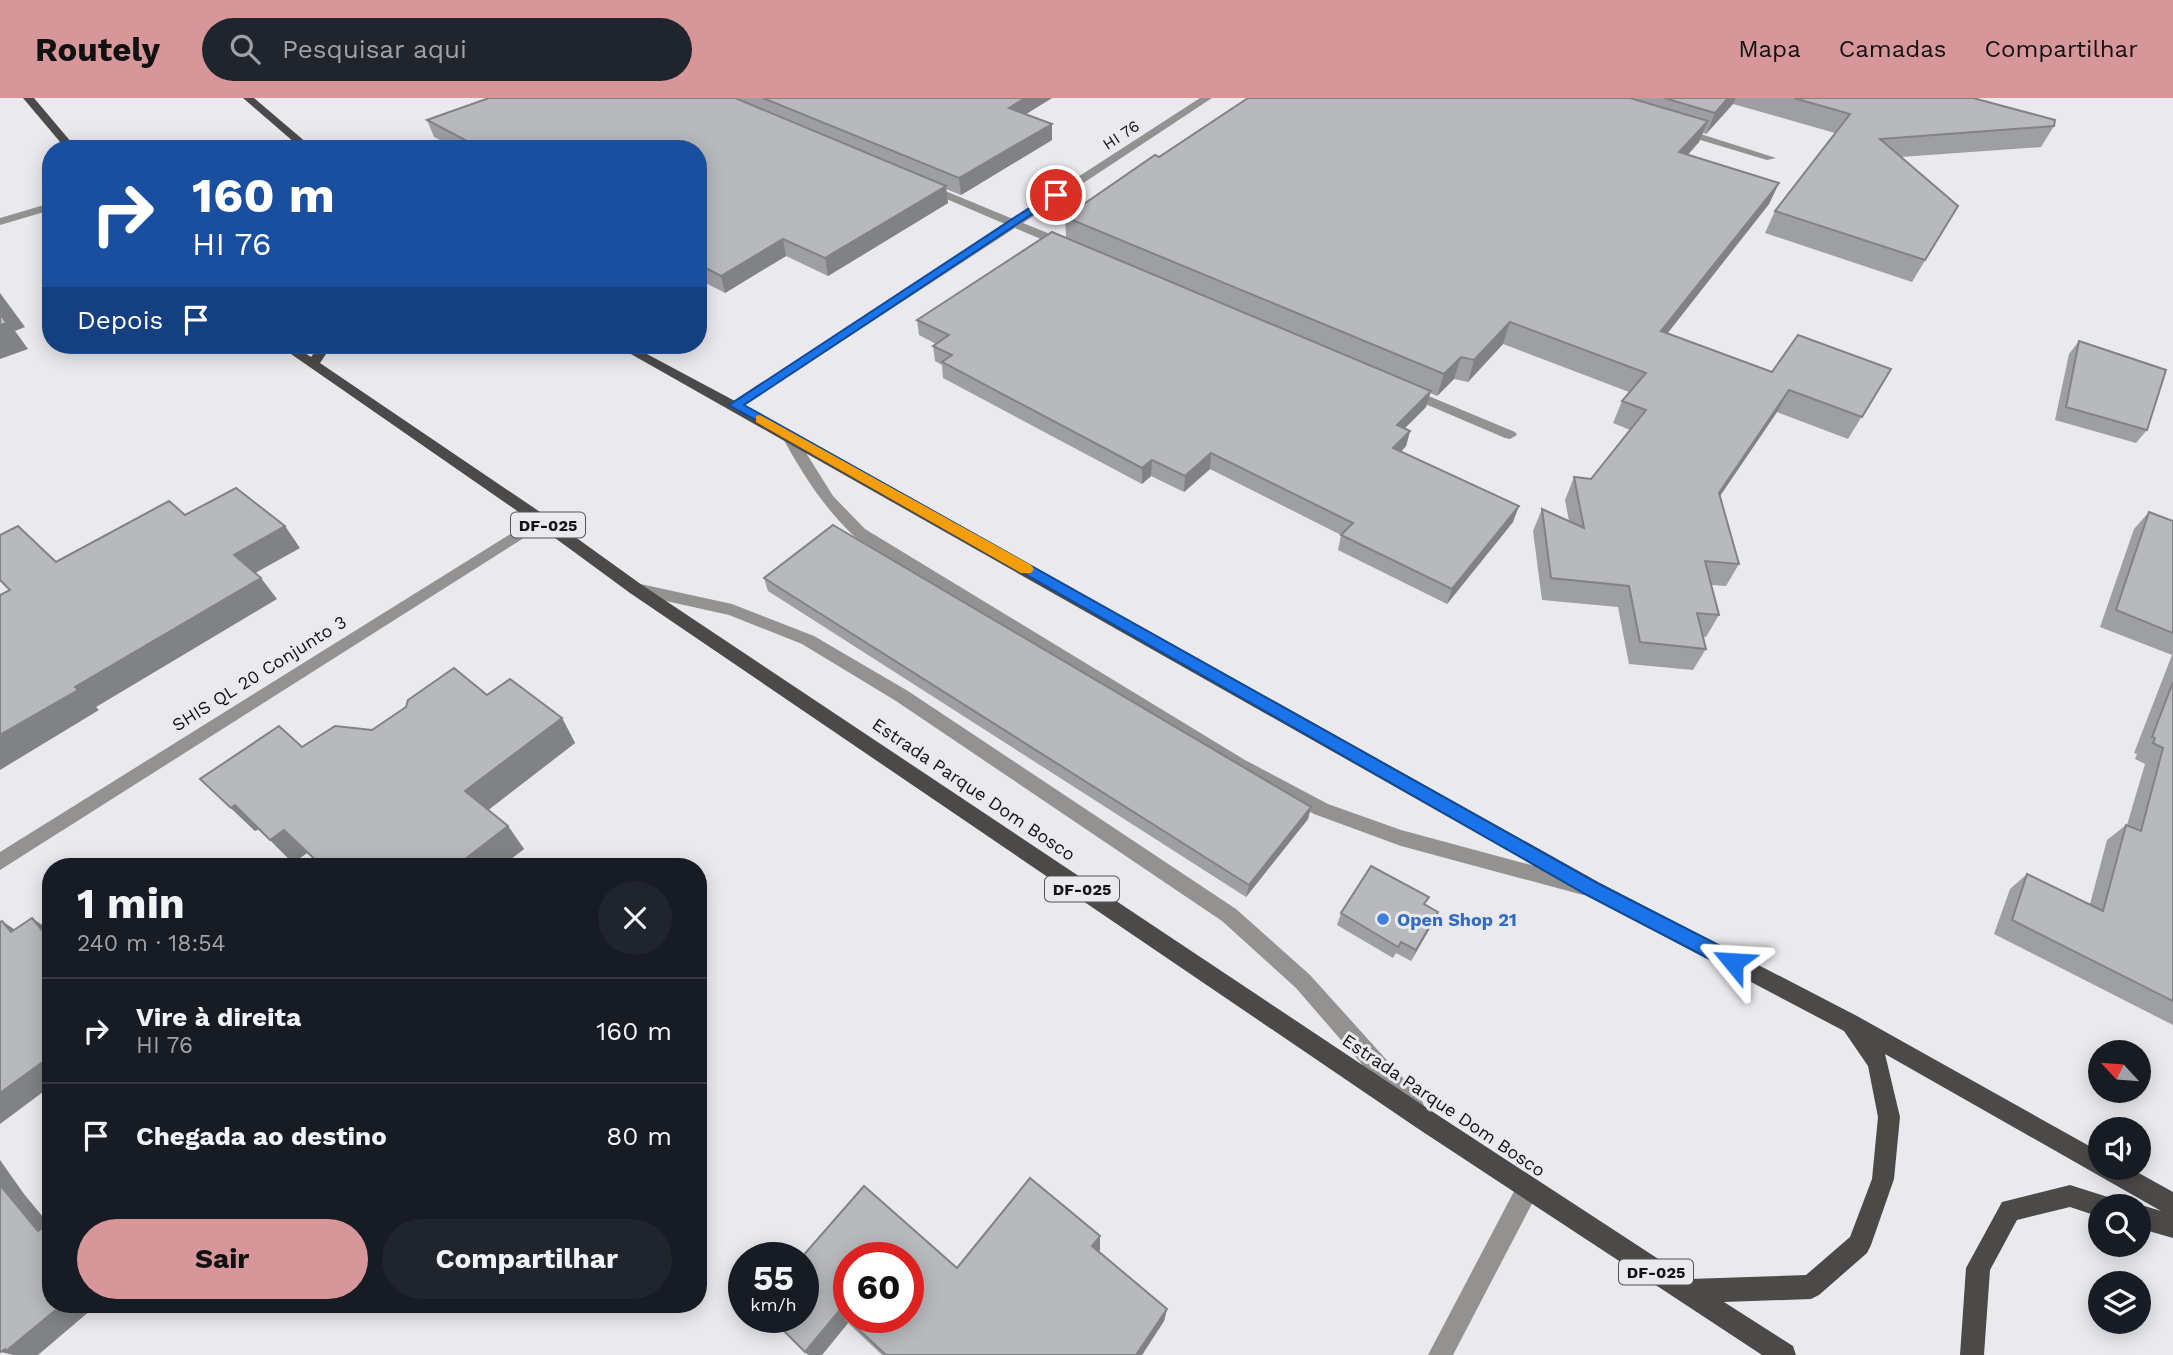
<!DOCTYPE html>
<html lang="pt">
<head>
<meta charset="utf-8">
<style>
  body { margin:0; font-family:"Work Sans",sans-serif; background:#20242c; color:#f1f3f6; height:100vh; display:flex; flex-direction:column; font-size:26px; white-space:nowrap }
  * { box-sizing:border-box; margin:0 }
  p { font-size:23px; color:#9ea1a6 }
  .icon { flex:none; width:38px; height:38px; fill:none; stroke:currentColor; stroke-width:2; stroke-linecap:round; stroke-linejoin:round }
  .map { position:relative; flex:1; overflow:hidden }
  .side { position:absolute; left:42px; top:760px; width:665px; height:455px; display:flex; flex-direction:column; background:#171b24; border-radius:28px; box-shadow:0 4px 18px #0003 }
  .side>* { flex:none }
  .guide { position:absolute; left:42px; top:42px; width:665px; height:214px; border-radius:28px; box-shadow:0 4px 18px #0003; background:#1a4fa0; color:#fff; overflow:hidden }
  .needle { width:46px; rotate:296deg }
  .buttons { position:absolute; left:2088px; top:942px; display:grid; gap:14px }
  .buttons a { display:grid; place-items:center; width:63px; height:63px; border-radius:50%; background:#171b24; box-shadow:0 4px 18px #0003; font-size:35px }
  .speed { position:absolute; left:728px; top:1144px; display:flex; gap:14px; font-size:35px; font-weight:700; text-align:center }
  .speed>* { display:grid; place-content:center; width:91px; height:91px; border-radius:50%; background:#171b24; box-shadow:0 4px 18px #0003; line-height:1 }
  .speed small { font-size:18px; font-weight:400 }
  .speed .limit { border:10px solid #d22; background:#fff; color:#111 }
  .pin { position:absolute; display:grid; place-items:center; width:60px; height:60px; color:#fff; margin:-30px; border:4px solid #fff; border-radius:50%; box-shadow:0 2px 7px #0007 }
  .me { position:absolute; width:77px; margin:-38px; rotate:297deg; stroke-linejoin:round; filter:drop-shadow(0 0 5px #0008) }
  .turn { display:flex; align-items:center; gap:24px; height:147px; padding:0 35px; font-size:32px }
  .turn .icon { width:91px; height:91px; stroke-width:2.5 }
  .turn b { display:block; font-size:49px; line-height:60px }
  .then { display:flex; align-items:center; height:66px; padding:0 35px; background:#0003; gap:14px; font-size:26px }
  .round { display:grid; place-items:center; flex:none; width:74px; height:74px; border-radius:37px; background:#20242c }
  .headline { display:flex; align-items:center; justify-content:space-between; height:119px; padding:0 35px }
  h1 { font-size:42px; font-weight:700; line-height:52px }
  .action { display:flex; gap:14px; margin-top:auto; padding:14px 35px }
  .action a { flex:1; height:80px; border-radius:42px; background:#d7979a; color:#111; font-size:28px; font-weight:700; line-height:80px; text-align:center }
  .action a+a { background:#20242c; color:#f1f3f6 }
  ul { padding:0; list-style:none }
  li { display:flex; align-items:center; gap:21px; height:105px; padding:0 35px; border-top:2px solid #363941 }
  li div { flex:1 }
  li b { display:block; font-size:26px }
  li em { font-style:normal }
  header { display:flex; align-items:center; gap:42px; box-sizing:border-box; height:98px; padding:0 35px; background:#d7979a; color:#111 }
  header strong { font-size:33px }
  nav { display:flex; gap:38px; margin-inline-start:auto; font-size:24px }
  .search { width:490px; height:63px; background:#20242c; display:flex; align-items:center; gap:18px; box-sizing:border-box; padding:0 24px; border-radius:38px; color:#9ea1a6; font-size:26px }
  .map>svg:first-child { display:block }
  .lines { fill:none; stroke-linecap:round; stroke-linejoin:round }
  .lane { fill:#939290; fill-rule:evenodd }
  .street { fill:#939290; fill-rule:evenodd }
  .primary { fill:#4c4a48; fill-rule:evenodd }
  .wall { fill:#9e9fa2 }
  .shaded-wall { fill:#818284 }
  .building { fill:#b8b9bc; stroke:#818284; stroke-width:2; fill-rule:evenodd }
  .route { fill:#1a73e8; stroke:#114b97; stroke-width:2 }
  .slow { fill:#f59e0b }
  .shop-dot { fill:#3f7fe0; stroke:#eaeaee; stroke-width:2.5 }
  .labels { text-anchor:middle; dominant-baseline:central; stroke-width:6; stroke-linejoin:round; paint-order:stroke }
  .far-street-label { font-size:16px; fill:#131415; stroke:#eaeaee }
  .shield { fill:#eaeaee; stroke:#545456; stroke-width:2 }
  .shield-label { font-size:16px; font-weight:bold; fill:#131415 }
  .street-label { font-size:18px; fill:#131415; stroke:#eaeaee }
  .shop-label { font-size:18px; font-weight:bold; fill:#366cbe; stroke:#eaeaee; text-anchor:start }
</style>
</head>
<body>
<header>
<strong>Routely</strong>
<div class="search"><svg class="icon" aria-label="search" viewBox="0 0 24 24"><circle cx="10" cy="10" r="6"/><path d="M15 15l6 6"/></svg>Pesquisar aqui</div>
<nav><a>Mapa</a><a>Camadas</a><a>Compartilhar</a></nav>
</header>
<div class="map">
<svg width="2173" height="1257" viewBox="0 0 2173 1257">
  <rect width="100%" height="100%" fill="#eaeaee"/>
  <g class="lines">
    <g class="lane">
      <path d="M788 333 793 334 833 398 865 431 1245 662 1328 706 1401 732 1583 781 1590 783 1593 789 1590 795 1583 797 1401 748 1314 716 1233 672 855 439C823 409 802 375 781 337Z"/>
      <polygon points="636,485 732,506 814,538 908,593 1236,811 1310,877 1421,1000 1424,1008 1421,1016 1413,1019 1405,1016 1296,890 1222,823 896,603 802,546 729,517 630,495 628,491 630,487"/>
    </g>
    <g class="street">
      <polygon points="1200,0 1212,0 1023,125 1070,144 1070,150 1062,150 1015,130 740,310 730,310 728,307 1005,126 923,91 923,87 931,87 1013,121"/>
      <polygon points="1677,31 1685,31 1776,60 1767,62 1677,35"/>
      <polygon points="51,105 51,112 0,127 0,120"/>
      <polygon points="1407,289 1515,334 1517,337 1510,341 1505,340 1402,296 1400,293"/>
      <polygon points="541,417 549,422 546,426 0,772 0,754"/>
      <polygon points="1528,1079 1536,1082 1539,1090 1536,1098 1453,1257 1428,1257 1520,1082"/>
    </g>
    <g class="primary">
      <polygon points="23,0 34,0 77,51 66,51"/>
      <polygon points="243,0 254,0 314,51 302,51"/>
      <polygon points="278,247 292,247 311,259 320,247 332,247 320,265 546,418 642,487 1433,1014 1689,1181 1806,1177 1850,1139 1872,1081 1878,1019 1868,968 1844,933 1586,797 615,247 630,247 793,334 1600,785 1857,918 2100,1054 2100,1069 2128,1069 2173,1094 2173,1140 2138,1130 2138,1108 2135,1108 2138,1106 2161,1113 1885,956 1900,1019 1894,1081 1871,1147 1867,1155 1819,1197 1811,1201 1724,1204 1793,1248 1796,1257 1762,1257 1417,1030 630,495 536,426"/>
      <polygon points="2070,1087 2111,1100 2114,1108 2100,1108 2100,1119 2070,1109 2017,1122 1990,1172 1984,1257 1960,1257 1966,1170 2002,1104"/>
    </g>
  </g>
  <g class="wall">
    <polygon points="489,0 1052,0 1026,16 1052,26 1052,42 961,97 946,91 948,105 828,178 786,158 725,195 698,181 698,51 457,51 434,39 427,22"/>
    <polygon points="1248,0 1973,0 2054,28 2041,49 1901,59 1958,108 1912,184 1765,135 1775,113 1835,35 1733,6 1706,36 1703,35 1699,44 1688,57 1779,85 1769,106 1667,236 1772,274 1891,271 1848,341 1777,314 1720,398 1739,466 1726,488 1711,487 1719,517 1706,539 1703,539 1706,551 1693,572 1629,566 1618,509 1542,502 1533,433 1542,411 1569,423 1565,402 1574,379 1591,381 1630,332 1613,325 1622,303 1629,294 1503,246 1468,284 1454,281 1437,298 1430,295 1426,309 1405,330 1410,333 1406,348 1401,354 1513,424 1447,506 1338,452 1341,437 1210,371 1184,394 1151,378 1142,386 943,280 942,267 935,263 933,248 936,246 919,237 917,222 1066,139 1065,119 1159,59"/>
    <polygon points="2079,243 2147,332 2136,345 2055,322 2069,256"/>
    <polygon points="2149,414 2173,423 2173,927 1994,836 2010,791 2027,776 2090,806 2107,742 2126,727 2127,727 2145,666 2135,661 2137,656 2134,655 2172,557 2100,529 2134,431"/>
    <polygon points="764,480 1311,709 1308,721 1246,799 768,493"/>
    <polygon points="487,597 562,620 575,645 488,712 508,728 524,751 502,768 321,768 307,755 293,765 259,731 255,733 200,681 302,649 372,632"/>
    <polygon points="1429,799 1425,806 1438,814 1411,863 1396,855 1393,860 1337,827 1341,815"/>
    <polygon points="1100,1138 1099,1153 1167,1211 1164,1223 1142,1257 882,1257 848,1225 822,1257 808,1257 770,1220 803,1220 957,1170"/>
  </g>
  <g class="shaded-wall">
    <polygon points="1025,0 1052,0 1010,26 1009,10"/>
    <polygon points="1728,0 1736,0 1733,6 1706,36 1715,15"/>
    <polygon points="1708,23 1699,44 1671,75 1679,54"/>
    <polygon points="1052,26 1052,42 961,97 959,80"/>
    <polygon points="1779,85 1769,106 1651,256 1661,233"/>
    <polygon points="946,88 948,105 828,178 825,160"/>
    <polygon points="783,141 786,158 725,195 721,178"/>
    <polygon points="0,195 25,229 15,233 28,251 0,261"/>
    <polygon points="1510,224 1503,246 1468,284 1474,262"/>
    <polygon points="1461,259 1454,281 1437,298 1444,276"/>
    <polygon points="1789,292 1777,314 1707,417 1719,395"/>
    <polygon points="1431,293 1426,309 1393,342 1397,327"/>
    <polygon points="1410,333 1406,348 1389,366 1393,350"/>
    <polygon points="1211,355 1210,371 1184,394 1185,378"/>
    <polygon points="1152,362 1151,378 1142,386 1142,370"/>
    <polygon points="1519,408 1513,424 1447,506 1452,491"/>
    <polygon points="285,428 300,450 250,478 234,457"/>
    <polygon points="261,480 277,501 96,609 99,612 0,672 0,637 75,589"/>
    <polygon points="562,620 575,645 483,716 465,693"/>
    <polygon points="235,707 259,731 255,733 231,710"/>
    <polygon points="1311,709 1308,721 1246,799 1249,787"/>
    <polygon points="508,728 524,751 502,768 456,768"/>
    <polygon points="284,732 307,755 293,765 270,742"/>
    <polygon points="1438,814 1433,825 1411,863 1416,852"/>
    <polygon points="32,820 51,833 51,843"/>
    <polygon points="2,823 24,838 11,834"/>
    <polygon points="51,958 51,988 0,1026 0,995"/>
    <polygon points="0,1062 24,1096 48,1125 51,1126 51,1138 38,1133 0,1087"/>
    <polygon points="1100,1138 1100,1152 1092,1162 1092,1148"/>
    <polygon points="63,1206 98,1206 38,1257 13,1257 1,1254"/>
    <polygon points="1167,1211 1164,1223 1142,1257 1136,1257"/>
    <polygon points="839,1213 848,1225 822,1257 809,1257 805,1254"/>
  </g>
  <g class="building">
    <polygon points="489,0 735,0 946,88 825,160 783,141 721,178 698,166 698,51 482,51 427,22"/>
    <polygon points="763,0 1025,0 1009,10 1052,26 959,80"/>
    <polygon points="1248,0 1630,0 1708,23 1679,54 1779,85 1661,233 1772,274 1798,237 1891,271 1862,319 1789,292 1719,395 1739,466 1705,463 1719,517 1697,515 1706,551 1640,544 1629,488 1551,480 1542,411 1584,430 1574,379 1591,381 1646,312 1622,303 1646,275 1510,224 1474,262 1461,259 1444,276 1065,119 1155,57 1159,59"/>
    <polygon points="1664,0 1728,0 1715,15"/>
    <polygon points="1794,0 1973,0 2055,22 2054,28 1880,41 1958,108 1925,162 1775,113 1850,16"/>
    <polygon points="1052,134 1431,293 1397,327 1410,333 1393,350 1519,408 1452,491 1341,437 1353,425 1211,355 1185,378 1152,362 1142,370 942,264 952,257 933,248 949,237 917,222"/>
    <polygon points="0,216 7,225 0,227"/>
    <polygon points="2079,243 2166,272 2147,332 2066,309"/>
    <polygon points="236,390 285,428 234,457 261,480 75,589 78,592 0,637 0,497 10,492 0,482 0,437 18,428 56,464 169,403 185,417"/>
    <polygon points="2149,414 2173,423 2173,535 2116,512"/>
    <polygon points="833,427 1311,709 1249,787 764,480"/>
    <polygon points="454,570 487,597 510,581 562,620 465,693 508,728 456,768 322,768 284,732 270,742 235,707 231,710 200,681 279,628 302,649 335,628 372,632 406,609 408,602"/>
    <polygon points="2173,584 2173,903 2012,822 2027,776 2103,813 2126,727 2141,733 2163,650 2153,645 2155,640 2152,639"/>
    <polygon points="1371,768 1429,799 1424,806 1438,814 1416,852 1401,844 1398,849 1341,815"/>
    <polygon points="32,820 51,843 51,958 0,995 0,824 2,823 11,834"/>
    <path d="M1030 1080 1100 1138 1092 1148 1167 1211 1136 1257H886L839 1213 805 1254 771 1220H803V1160H801L864 1088 957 1170ZM849 1160H908V1220H849Z"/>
    <polygon points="0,1087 38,1133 48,1125 51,1129 51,1206 63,1206 6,1253 5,1251 1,1254 0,1252"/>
  </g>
  <polygon class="route" points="1052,95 1061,97 744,307 1599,786 1740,858 1742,864 1740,870 1733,873 1727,870 1587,797 729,307"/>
  <polygon class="slow" points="760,317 1031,467 1034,471 1031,475 1021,475 756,324 756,318"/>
  <circle class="shop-dot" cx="1383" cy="821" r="7"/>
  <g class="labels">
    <g class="far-street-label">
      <text transform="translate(1121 37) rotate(-33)">HI 76</text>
    </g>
    <g class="shield">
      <rect x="511" y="414.5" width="74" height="25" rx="5"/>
      <rect x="1045" y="778.5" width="74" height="25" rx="5"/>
      <rect x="1619" y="1161.5" width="74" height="25" rx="5"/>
    </g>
    <g class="shield-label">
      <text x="548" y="427">DF-025</text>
      <text x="1082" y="791">DF-025</text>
      <text x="1656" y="1174">DF-025</text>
    </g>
    <g class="street-label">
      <text transform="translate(259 575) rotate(-32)">SHIS QL 20 Conjunto 3</text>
      <text transform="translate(974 691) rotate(34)">Estrada Parque Dom Bosco</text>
      <text transform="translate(1444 1007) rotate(34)">Estrada Parque Dom Bosco</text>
    </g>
    <g class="shop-label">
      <text x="1397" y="821">Open Shop 21</text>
    </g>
  </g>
</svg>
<div class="buttons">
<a><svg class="needle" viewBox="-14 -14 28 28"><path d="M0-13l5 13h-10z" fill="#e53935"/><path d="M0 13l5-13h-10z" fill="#9ea1a6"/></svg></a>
<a><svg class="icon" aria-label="sound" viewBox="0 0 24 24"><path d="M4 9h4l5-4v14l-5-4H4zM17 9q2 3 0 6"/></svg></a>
<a><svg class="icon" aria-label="search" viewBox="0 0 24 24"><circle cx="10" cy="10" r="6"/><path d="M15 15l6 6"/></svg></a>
<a><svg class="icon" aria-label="layers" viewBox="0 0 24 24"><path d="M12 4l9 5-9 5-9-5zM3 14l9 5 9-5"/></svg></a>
</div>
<div class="speed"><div>55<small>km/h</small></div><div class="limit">60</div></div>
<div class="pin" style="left:1056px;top:97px;background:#d93025"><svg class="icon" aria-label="arrive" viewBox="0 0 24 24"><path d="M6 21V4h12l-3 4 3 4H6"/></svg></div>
<svg class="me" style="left:1733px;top:864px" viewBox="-20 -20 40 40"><path d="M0-17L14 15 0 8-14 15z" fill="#1a73e8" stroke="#fff" stroke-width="4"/></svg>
<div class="guide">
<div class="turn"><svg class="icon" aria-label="right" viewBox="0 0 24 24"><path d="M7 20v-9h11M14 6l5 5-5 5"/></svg><div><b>160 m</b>HI 76</div></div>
<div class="then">Depois<svg class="icon" aria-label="arrive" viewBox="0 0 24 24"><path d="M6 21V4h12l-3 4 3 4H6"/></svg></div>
</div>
<section class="side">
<div class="headline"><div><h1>1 min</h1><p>240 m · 18:54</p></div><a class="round"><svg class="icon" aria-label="close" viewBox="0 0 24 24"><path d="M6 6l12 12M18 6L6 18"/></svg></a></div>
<ul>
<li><svg class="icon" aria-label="right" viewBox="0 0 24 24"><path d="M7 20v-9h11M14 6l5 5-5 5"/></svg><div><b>Vire à direita</b><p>HI 76</p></div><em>160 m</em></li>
<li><svg class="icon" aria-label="arrive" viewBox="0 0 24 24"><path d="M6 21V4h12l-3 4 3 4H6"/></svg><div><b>Chegada ao destino</b></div><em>80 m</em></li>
</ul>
<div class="action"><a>Sair</a><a>Compartilhar</a></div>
</section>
</div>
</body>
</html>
